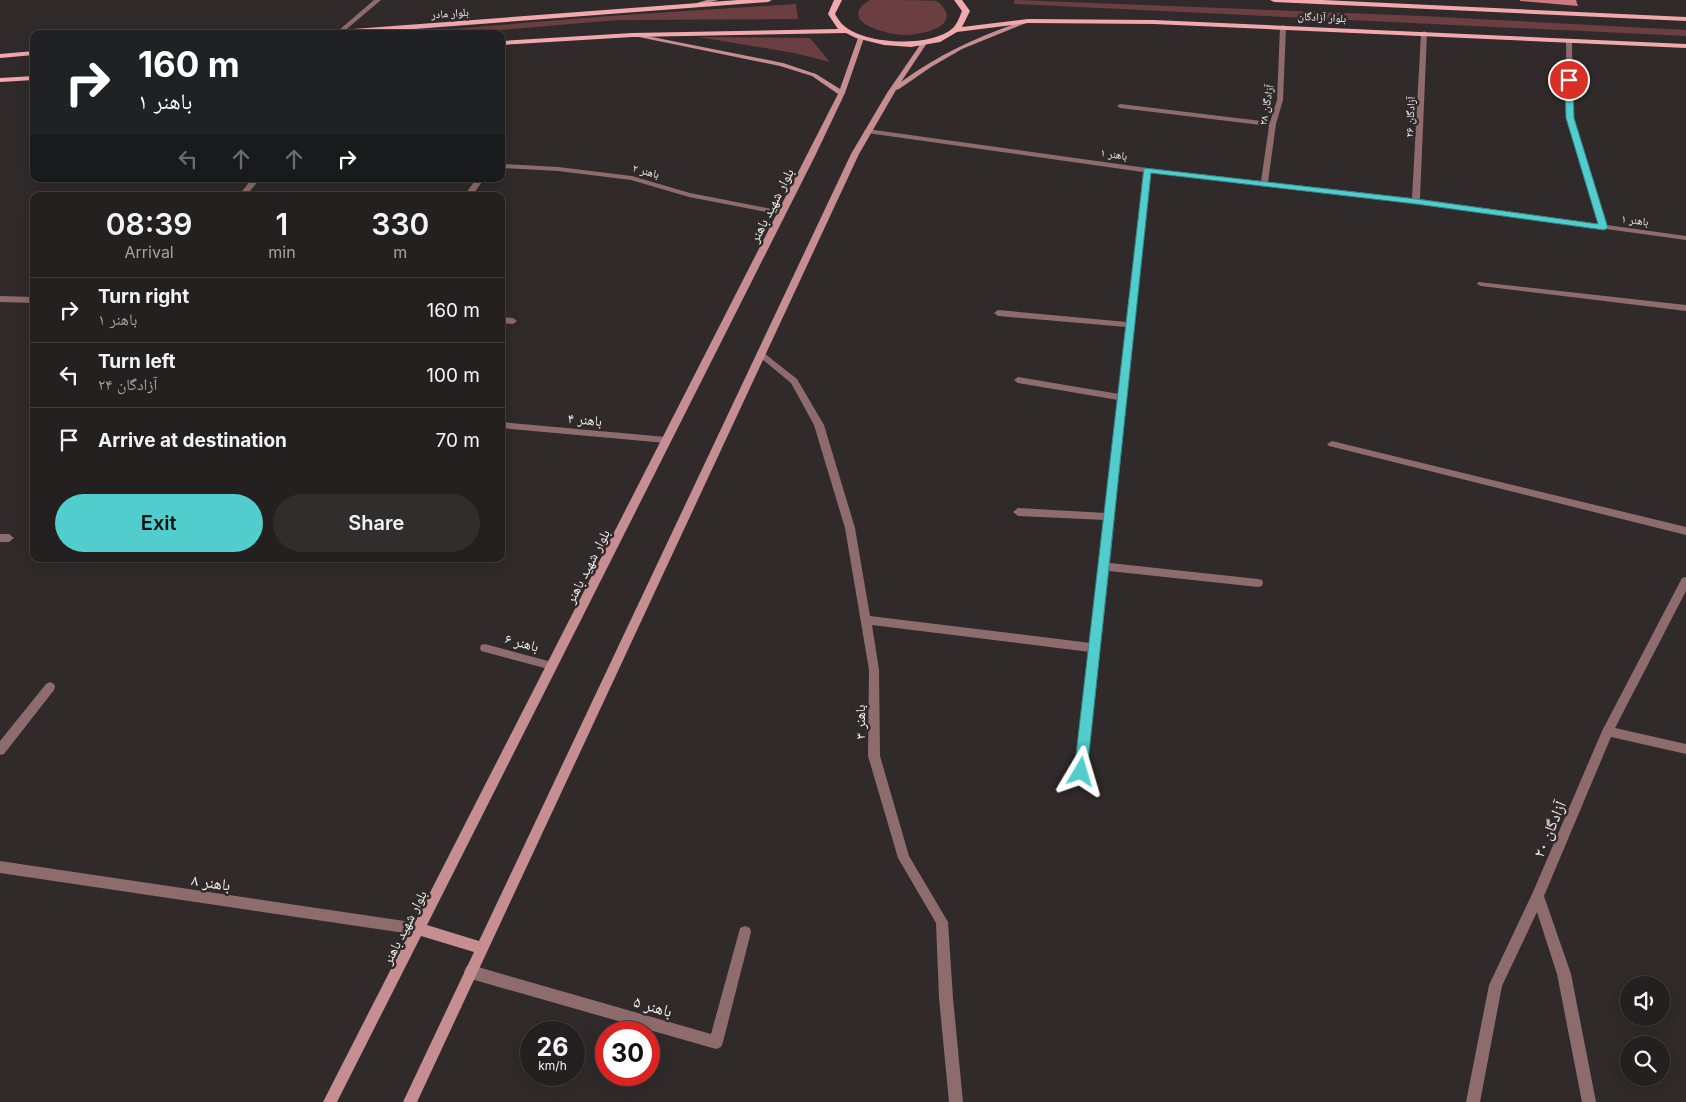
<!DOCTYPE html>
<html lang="en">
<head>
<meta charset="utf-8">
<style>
  body { margin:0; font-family:Inter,"Noto Naskh Arabic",sans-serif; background:#302d2d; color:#f1f3f6; height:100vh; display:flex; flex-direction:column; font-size:19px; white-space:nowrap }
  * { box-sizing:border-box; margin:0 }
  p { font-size:16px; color:#a3a3a5 }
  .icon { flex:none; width:28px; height:28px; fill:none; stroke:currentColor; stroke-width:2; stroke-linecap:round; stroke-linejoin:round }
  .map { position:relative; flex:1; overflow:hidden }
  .drawer { position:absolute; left:30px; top:192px; width:475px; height:370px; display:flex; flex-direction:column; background:#242020; border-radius:10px; box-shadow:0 5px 20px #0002,0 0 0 1px #413e3e }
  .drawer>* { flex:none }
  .banner { position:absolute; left:30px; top:30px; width:475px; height:152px; border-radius:10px; box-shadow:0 5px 20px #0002,0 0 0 1px #413e3e; background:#202124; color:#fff; overflow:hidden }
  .controls { position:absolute; left:1620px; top:976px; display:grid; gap:10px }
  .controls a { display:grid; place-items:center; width:50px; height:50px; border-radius:50%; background:#242020; box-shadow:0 5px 20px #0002,0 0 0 1px #413e3e; font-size:25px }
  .speed { position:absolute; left:520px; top:1021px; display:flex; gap:10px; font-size:25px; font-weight:700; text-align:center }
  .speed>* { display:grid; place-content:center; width:65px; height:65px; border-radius:50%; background:#242020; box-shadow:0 5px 20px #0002,0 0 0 1px #413e3e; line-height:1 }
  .speed small { font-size:12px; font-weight:400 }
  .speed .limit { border:8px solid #d22; background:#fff; color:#111 }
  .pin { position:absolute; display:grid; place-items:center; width:42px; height:42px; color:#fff; margin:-21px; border:2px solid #fff; border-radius:50%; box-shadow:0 1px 5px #0007 }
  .me { position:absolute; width:55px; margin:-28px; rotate:7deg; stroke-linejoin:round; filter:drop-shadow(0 0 4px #0008) }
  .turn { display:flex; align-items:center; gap:18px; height:105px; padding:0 25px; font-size:22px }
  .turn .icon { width:65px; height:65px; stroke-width:2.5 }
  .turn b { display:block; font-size:35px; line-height:42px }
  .lanes { display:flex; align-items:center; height:48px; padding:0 25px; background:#0003; justify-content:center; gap:25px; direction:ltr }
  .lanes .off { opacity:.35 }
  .eta { display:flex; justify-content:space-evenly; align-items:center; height:85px; text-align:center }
  .eta b { font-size:30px; font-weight:600; line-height:35px }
  .cta { display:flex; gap:10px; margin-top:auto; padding:10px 25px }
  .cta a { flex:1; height:58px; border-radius:30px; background:#52cdce; color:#111; font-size:20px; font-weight:600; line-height:58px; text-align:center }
  .cta a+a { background:#302d2d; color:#f1f3f6 }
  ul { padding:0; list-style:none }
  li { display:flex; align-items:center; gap:15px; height:65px; padding:0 25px; border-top:1px solid #413e3e }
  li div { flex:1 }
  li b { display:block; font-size:19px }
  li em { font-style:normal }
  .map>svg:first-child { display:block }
  .green { fill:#6b3f42 }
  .building { fill:#cb7b80 }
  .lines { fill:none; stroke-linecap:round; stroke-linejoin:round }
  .lane { fill:#8e6b6c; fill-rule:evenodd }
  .street { fill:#8e6b6c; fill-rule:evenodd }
  .secondary { fill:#c68e91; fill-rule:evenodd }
  .primary { fill:#f1a9ad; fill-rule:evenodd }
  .route { fill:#52cdce; stroke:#358586 }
  .labels { text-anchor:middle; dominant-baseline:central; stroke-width:5; stroke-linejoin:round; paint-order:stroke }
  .far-street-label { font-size:11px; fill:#f6f2f2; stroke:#302a2a }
  .street-label { font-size:14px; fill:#f6f2f2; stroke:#302a2a }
  .near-street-label { font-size:16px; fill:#f6f2f2; stroke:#302a2a }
</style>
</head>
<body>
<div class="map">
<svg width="1686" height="1102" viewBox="0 0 1686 1102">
  <rect width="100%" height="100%" fill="#302a2a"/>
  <g class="green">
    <path d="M870 0C882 0 927 0 936 1 940 3 944 7 946 12 952 30 916 35 904 35 887 35 835 21 870 0Z"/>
    <polygon points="1014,0 1422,16 1686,30 1686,36 1014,4"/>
    <polygon points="796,4 798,19 619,20 453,34 391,34 609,16"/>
    <polygon points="699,37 810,38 830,62 794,53"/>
  </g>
  <polygon class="building" points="1520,0 1576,0 1578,6 1520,1"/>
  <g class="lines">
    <polygon class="lane" points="485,644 552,662 556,663 557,666 556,669 552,670 481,651 480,648 481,645"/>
    <g class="street">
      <polygon points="374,0 381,0 342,33 338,33 338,31"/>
      <polygon points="1283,25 1286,27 1283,100 1276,124 1268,182 1412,198 1421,33 1424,31 1427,33 1420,199 1599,224 1567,118 1566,41 1569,39 1572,41 1573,118 1607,225 1686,236 1686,240 1416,203 1267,186 1264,187 1261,185 1150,173 1110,563 1258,579 1262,580 1263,583 1262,586 1258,587 1109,571 1087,772 1085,776 1081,777 1077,776 1075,772 1090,652 872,625 879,670 880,756 909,856 948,922 953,998 963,1102 949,1102 939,998 936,923 898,858 868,756 869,670 845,528 814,425 791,383 757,355 758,353 764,353 797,379 824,425 855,528 870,616 1091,643 1105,520 1018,516 1013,512 1018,508 1106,513 1118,400 1018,383 1014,380 1018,377 1119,394 1126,327 998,316 994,313 998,310 1127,322 1143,172 867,133 864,131 867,129 1147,168 1261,181 1269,126 1120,108 1117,106 1120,104 1270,122 1277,100 1280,27"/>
      <polygon points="501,164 558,167 632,176 690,193 782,211 786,213 782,215 689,197 631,180 558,171 501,168"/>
      <polygon points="252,179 260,179 246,196 238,196"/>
      <polygon points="476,179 484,179 472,196 464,196"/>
      <polygon points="1478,282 1686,305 1686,311 1481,286 1477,284"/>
      <polygon points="0,296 34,297 34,303 0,302"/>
      <polygon points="501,317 513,318 517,321 513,324 501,323"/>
      <polygon points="501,422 666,437 671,440 666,443 501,428"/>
      <polygon points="1332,441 1686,527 1686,535 1329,446 1327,444"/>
      <polygon points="0,534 9,534 14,538 9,542 0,542"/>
      <polygon points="1686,577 1686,591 1615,728 1686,744 1686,754 1611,737 1544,896 1571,974 1596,1102 1582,1102 1557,974 1537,912 1502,986 1480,1102 1466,1102 1489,985 1533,892 1602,731 1682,578"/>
      <polygon points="50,682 54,684 55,687 54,690 4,754 0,755 0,741 46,684"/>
      <polygon points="0,861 418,923 422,925 424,929 422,933 418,935 0,873"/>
      <polygon points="745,926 750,928 751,932 723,1042 721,1047 716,1049 471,979 466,977 464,972 466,967 471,965 711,1034 739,932 740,928"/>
    </g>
    <g class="secondary">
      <polygon points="707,0 718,0 693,7 690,5"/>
      <path d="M1026 20 1031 21 962 49 931 67 899 89 896 90 859 154 417 1102H403L474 952 421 936 337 1102H323L838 94 812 76 780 66 629 35 632 33 783 63 816 74 840 89 858 38 861 36 864 38 845 93 815 156 427 925 479 941 851 154 887 93 922 42 927 43 901 82C939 54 981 35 1026 20Z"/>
    </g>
    <g class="primary">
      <polygon points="738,0 772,0 768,2 348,34 309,34 313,32"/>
      <path d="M834 0H842L835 14C837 17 839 21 842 24 862 45 931 48 953 28 957 24 960 16 962 11L954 0H962L970 11 962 27 1028 19 1154 20 1686 44V48L1154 24 1028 23 957 32 940 42 911 47 884 45 856 38 846 33 632 37 501 45V41L632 33 838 29 828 14Z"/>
      <polygon points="1270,0 1323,0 1686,17 1686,21 1274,2"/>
      <polygon points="34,51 34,55 0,58 0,54"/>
      <polygon points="34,76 34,80 0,82 0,78"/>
    </g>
  </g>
  <polygon class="route" points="1569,77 1573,80 1574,118 1608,228 1604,230 1416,204 1151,173 1087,772 1085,776 1081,778 1076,776 1074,772 1144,168 1416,199 1598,224 1566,118 1565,80"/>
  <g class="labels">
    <g class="far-street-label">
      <text transform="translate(450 13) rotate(-4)">بلوار مادر</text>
      <text transform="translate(1322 17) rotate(3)">بلوار آزادگان</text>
      <text transform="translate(1266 105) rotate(-80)">آزادگان ۲۸</text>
      <text transform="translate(1410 117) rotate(-87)">آزادگان ۲۶</text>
      <text transform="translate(1114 154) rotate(8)">باهنر ۱</text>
      <text transform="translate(646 171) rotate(15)">باهنر ۲</text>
      <text transform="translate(1635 220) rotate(7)">باهنر ۱</text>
    </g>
    <g class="street-label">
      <text transform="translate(771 205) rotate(-63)">بلوار شهید باهنر</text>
      <text transform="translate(585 419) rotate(5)">باهنر ۴</text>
      <text transform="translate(587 566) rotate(-63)">بلوار شهید باهنر</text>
      <text transform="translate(522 642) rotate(15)">باهنر ۶</text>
      <text transform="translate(859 722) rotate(-90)">باهنر ۳</text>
      <text transform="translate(404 927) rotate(-63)">بلوار شهید باهنر</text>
    </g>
    <g class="near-street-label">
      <text transform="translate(1549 829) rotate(-67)">آزادگان ۲۰</text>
      <text transform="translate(211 882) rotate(8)">باهنر ۸</text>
      <text transform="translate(653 1006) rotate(16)">باهنر ۵</text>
    </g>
  </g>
</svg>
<div class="controls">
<a><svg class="icon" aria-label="sound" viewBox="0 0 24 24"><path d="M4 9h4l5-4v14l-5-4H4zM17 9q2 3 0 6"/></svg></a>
<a><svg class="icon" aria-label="search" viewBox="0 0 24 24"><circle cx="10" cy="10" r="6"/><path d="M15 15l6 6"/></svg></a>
</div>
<div class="speed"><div>26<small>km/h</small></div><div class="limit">30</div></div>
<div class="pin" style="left:1569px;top:80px;background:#d93025"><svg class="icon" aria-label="arrive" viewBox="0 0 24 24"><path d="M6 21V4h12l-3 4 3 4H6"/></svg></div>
<svg class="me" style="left:1081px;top:772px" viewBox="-20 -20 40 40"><path d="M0-17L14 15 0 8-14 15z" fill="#52cdce" stroke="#fff" stroke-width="4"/></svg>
<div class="banner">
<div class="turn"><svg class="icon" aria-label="right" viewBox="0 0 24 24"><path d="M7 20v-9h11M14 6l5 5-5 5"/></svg><div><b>160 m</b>باهنر ۱</div></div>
<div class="lanes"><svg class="icon off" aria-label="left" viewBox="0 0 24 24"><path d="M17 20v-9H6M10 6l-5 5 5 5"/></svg><svg class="icon off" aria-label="ahead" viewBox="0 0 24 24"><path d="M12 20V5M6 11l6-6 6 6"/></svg><svg class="icon off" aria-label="ahead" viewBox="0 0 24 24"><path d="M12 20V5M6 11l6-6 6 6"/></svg><svg class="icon" aria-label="right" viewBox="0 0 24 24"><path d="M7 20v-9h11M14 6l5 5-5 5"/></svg></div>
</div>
<section class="drawer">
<div class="eta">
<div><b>08:39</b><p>Arrival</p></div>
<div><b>1</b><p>min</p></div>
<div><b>330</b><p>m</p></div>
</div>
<ul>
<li><svg class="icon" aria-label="right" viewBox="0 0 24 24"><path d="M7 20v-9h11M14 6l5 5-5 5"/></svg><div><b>Turn right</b><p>باهنر ۱</p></div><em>160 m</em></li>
<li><svg class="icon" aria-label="left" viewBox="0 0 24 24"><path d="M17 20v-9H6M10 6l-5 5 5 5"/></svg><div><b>Turn left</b><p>آزادگان ۲۴</p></div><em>100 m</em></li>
<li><svg class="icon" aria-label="arrive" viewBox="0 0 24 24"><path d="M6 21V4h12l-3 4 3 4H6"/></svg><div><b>Arrive at destination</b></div><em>70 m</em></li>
</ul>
<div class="cta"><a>Exit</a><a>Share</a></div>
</section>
</div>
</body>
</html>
